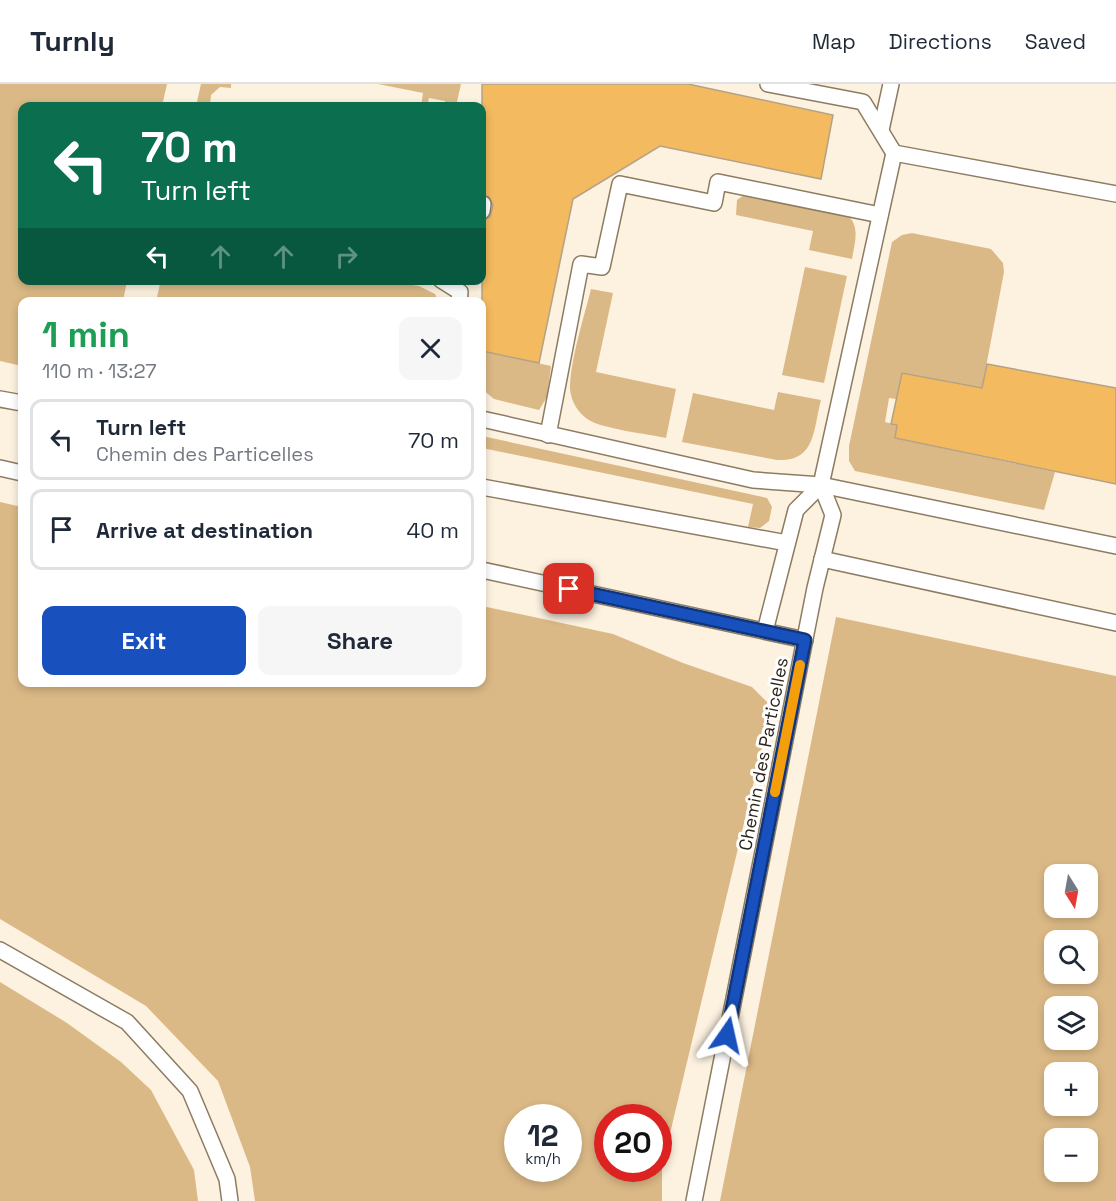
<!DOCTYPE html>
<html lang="en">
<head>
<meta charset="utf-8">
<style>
  body { margin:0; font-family:"Space Grotesk",sans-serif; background:#f6f6f7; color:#1f2937; height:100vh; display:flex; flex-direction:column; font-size:22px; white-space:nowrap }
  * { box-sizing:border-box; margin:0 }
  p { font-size:20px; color:#747a83 }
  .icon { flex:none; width:33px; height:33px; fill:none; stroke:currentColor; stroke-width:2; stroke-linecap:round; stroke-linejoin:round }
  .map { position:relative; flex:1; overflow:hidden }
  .details { position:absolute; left:18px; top:213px; width:468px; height:390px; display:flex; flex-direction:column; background:#fff; border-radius:12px; box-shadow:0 3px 9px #0003 }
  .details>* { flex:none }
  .guide { position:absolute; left:18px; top:18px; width:468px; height:183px; border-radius:12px; box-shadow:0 3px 9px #0003; background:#0b6e4f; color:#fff; overflow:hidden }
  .needle { width:39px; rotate:169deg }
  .fabs { position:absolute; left:1044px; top:780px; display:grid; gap:12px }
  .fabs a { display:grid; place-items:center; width:54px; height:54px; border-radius:12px; background:#fff; box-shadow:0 3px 9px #0003; font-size:30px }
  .speed { position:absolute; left:504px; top:1020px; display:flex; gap:12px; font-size:30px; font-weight:700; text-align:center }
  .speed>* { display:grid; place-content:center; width:78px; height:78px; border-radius:50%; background:#fff; box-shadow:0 3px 9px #0003; line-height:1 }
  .speed small { font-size:15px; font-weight:400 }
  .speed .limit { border:9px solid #d22; background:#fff; color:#111 }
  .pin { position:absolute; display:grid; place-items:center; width:51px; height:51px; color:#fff; margin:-26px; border-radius:12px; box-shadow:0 3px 9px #0006 }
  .me { position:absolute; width:66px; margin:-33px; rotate:11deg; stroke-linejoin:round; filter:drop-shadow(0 0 4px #0008) }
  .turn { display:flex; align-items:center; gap:21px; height:126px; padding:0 24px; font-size:27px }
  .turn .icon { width:78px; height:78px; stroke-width:2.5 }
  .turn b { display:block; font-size:42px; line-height:51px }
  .lanes { display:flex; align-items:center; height:57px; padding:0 24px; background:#0003; justify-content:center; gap:30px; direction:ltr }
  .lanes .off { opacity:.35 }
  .round { display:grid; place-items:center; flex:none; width:63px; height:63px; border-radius:12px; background:#f6f6f7 }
  .headline { display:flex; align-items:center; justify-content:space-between; height:102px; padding:0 24px }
  h1 { font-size:36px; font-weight:700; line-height:45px; color:#1e9e55 }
  .cta { display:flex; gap:12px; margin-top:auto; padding:12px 24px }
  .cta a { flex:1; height:69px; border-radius:12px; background:#1851bd; color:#fff; font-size:24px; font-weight:700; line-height:69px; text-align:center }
  .cta a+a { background:#f6f6f7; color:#1f2937 }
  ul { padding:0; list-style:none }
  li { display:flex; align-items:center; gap:18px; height:81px; margin:0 12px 9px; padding:0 12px; border:3px solid #e0e1e3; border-radius:12px }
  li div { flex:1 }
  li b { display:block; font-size:22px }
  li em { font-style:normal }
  header { display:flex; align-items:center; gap:36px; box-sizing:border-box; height:84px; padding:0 30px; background:#fff; border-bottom:2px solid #e0e1e3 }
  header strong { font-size:28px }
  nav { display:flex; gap:33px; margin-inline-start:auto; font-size:21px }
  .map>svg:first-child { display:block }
  .green { fill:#dbb986; fill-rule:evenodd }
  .building { fill:#f3ba5f; stroke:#b4a287; stroke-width:1.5 }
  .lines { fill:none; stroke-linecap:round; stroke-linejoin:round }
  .lane-casing { stroke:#8d7c62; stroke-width:18 }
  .lane { stroke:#fff; stroke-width:15 }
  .route-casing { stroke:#10357b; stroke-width:15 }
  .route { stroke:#1851bd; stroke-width:10 }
  .slow { stroke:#f59e0b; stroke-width:10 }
  .labels { text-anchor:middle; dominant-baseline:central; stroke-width:6; stroke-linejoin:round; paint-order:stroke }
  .street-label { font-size:18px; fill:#2b2419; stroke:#fff }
</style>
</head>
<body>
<header>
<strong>Turnly</strong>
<nav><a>Map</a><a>Directions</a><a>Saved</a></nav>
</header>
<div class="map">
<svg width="1116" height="1117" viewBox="0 0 1116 1117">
  <rect width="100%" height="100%" fill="#fdf1e0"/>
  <g class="green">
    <polygon points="0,0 167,0 162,22 22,22 22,196 127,197 123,217 22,218 22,282 0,277"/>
    <polygon points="201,0 231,0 231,4 220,3 211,11 210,22 196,22"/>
    <polygon points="378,0 461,0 456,22 444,22 445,17 429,14 427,22 421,22 423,9"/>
    <path d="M744 111 845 129C861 141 855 157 852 175L809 166 813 147 736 131 737 116Z"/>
    <polygon points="912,149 991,165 1003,179 1004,188 982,304 902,289 896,315 889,314 885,338 897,341 895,354 1055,388 1044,426 855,387 849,377 849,362 892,158 902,151"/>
    <polygon points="805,183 847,192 824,299 782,291"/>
    <polygon points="161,196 389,197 419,202 435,210 438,217 156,217"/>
    <path d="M591 205 613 209 596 288 676 305 666 354C648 350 603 345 589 336 579 330 571 318 570 305 570 277 584 233 591 205Z"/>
    <polygon points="482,267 551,282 547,313 539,326 494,315 482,305"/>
    <path d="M778 308 821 316C813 346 816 378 777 376L682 358 693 309 774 326Z"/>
    <polygon points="482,352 767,414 772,423 769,437 760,444 748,443 753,420 482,364"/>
    <path d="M0 418 22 423V598H482V522L613 550 683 579 752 603 767 618 765 651 662 1083V1117H255L250 1083 218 997 146 922 0 835ZM518 1034H568V1084H518ZM608 1034H658V1084H608Z"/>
    <path d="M836 533 1116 592V1117H720ZM1088 790V824H1054V790ZM1088 856V890H1054V856ZM1054 922H1088V956H1054ZM1054 988H1088V1022H1054ZM1088 1054V1088H1054V1054Z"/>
    <polygon points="0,898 67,939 121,978 151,1006 194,1086 198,1117 0,1117"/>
  </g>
  <g class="building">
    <polygon points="482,0 688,0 833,31 821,95 660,62 573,115 539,279 482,267 482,137 490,133 493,121 489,113 482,111"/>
    <polygon points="987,280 1116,304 1116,400 895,354 897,341 891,340 902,289 982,304"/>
  </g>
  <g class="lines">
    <defs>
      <g id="lane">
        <polyline points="768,0 863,18 894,69"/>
        <polyline points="881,46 891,0"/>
        <polyline points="482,127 483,120"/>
        <polyline points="441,196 460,208 459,218"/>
        <polyline points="0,315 22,319"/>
        <polyline points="482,335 753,396 821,401 1116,462"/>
        <polyline points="548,351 581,180 602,183 620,100 714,119 718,98 880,131"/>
        <polyline points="0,384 22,389"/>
        <polyline points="482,403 787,459"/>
        <polyline points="822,475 1116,539"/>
        <polyline points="482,486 805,556"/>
        <polyline points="765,547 796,426 821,401 894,69 1116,110"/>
        <polyline points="0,866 127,938 190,1007 227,1095 230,1117"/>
        <polyline points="694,1117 815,504 833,431 821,401"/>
      </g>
    </defs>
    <use href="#lane" class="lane-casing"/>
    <use href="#lane" class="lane"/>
  </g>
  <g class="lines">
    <defs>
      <polyline id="route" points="569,505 805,556 727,951"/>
    </defs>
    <use href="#route" class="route-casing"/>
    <use href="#route" class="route"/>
    <polyline class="slow" points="775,708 800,581"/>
  </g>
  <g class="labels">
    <g class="street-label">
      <text transform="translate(763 670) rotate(-79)">Chemin des Particelles</text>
    </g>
  </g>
</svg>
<div class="fabs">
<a><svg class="needle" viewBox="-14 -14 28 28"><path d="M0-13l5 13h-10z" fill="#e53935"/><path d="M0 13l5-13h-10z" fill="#747a83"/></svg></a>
<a><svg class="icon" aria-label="search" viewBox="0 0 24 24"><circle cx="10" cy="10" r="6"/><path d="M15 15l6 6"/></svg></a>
<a><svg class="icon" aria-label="layers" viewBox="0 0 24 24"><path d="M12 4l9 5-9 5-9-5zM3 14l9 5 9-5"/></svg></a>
<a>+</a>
<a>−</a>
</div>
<div class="speed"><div>12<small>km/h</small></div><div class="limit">20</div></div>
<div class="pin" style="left:569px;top:505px;background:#d93025"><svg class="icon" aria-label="arrive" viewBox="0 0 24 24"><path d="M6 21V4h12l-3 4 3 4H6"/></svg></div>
<svg class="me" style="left:727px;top:951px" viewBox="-20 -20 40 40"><path d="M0-17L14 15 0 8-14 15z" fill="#1851bd" stroke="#fff" stroke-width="4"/></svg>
<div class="guide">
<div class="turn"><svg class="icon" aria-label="left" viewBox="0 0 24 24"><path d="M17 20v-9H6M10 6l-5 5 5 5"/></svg><div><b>70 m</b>Turn left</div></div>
<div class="lanes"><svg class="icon" aria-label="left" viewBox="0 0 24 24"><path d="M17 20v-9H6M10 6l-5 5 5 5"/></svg><svg class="icon off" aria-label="ahead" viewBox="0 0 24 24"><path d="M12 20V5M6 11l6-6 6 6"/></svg><svg class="icon off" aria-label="ahead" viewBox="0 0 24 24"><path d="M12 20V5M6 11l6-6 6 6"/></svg><svg class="icon off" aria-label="right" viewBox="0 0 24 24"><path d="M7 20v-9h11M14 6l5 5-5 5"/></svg></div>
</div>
<section class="details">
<div class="headline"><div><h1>1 min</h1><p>110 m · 13:27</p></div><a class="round"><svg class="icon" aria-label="close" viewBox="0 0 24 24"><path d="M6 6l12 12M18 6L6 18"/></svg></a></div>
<ul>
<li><svg class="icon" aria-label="left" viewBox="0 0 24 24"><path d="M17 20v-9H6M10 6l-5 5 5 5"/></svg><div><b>Turn left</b><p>Chemin des Particelles</p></div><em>70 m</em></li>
<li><svg class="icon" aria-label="arrive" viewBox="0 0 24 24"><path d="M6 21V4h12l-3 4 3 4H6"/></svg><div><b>Arrive at destination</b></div><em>40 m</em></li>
</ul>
<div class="cta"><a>Exit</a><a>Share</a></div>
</section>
</div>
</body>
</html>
